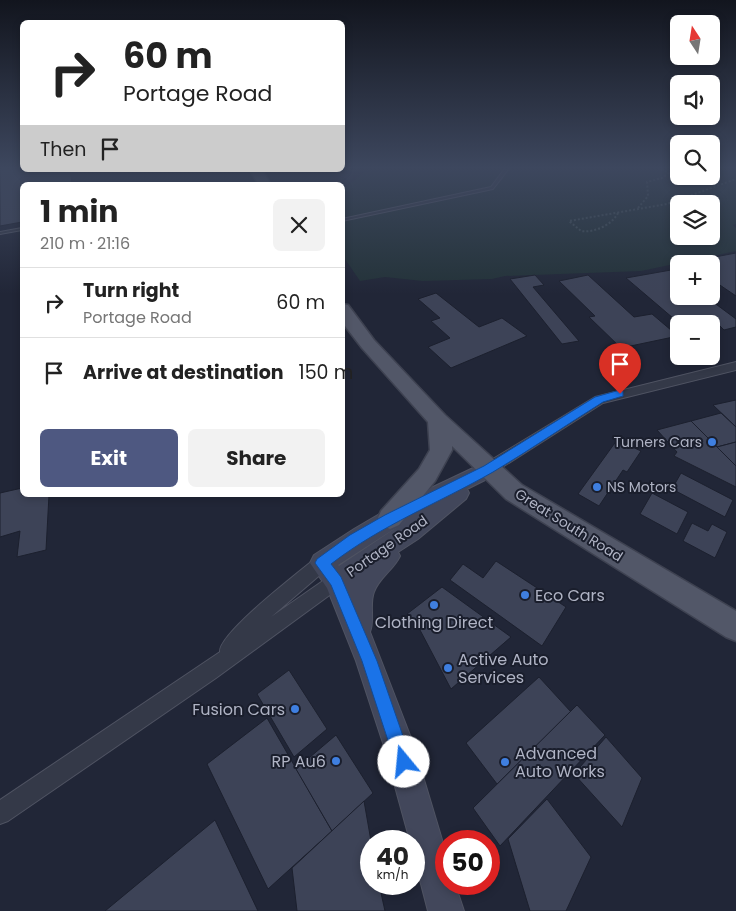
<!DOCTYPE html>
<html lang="en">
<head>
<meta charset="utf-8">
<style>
  body { margin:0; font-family:Poppins,sans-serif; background:#f2f2f2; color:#222; height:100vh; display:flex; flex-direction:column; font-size:19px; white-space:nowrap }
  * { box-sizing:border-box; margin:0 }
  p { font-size:16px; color:#767676 }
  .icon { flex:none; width:28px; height:28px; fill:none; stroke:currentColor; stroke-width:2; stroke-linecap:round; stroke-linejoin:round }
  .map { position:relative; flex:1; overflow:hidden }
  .panel { position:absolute; left:20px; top:182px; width:325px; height:315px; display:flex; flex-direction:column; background:#fff; border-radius:8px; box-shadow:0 2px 8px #0003 }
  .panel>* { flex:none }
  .guide { position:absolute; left:20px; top:20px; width:325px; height:152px; border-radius:8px; box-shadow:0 2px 8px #0003; background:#fff; color:#222; overflow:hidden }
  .needle { width:32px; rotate:348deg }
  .fabs { position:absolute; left:670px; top:15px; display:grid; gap:10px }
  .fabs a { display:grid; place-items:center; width:50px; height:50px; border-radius:8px; background:#fff; box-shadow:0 2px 8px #0003; font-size:25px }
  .speed { position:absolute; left:360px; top:830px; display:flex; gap:10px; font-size:25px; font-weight:700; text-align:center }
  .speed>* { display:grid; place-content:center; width:65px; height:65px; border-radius:50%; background:#fff; box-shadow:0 2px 8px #0003; line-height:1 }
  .speed small { font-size:12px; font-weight:400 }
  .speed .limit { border:8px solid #d22; background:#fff; color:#111 }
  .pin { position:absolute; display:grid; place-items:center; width:42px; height:42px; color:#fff; margin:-51px -21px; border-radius:50% 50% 50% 0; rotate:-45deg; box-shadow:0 0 5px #0007 }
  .pin .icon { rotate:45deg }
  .me { position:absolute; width:55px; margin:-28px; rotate:343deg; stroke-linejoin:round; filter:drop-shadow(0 0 4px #0008) }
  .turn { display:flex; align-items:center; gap:18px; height:105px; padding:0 20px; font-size:22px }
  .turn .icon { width:65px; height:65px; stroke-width:2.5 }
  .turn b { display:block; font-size:35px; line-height:42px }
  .then { display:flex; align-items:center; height:48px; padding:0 20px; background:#0003; gap:10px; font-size:19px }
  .round { display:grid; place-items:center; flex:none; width:52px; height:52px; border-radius:8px; background:#f2f2f2 }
  .summary { display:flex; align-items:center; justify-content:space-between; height:85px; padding:0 20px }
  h1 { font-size:30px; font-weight:700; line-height:38px }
  .action { display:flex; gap:10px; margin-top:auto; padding:10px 20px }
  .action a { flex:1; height:58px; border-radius:8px; background:#4e5881; color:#fff; font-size:20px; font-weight:700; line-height:58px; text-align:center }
  .action a+a { background:#f2f2f2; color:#222 }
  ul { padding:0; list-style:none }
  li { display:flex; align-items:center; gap:15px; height:70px; padding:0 20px; border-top:1px solid #e0e0e0 }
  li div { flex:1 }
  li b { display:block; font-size:19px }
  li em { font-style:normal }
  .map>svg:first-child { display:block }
  .green { fill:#233238; fill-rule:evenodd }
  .building { fill:#3d4357; stroke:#1c202e }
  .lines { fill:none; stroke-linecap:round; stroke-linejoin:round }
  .lane-casing { stroke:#4f5362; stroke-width:2 }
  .street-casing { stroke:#4f5362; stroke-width:2 }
  .secondary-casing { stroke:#4f5362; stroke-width:2 }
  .primary-casing { stroke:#3e4251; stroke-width:3 }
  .path { stroke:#404f56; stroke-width:2; stroke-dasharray:2 2; stroke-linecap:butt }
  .lane { fill:#343948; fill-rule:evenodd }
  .street { fill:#343948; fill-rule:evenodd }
  .secondary { fill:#42475b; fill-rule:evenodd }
  .primary { fill:#525768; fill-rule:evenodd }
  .route { fill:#1a73e8; stroke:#114b97 }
  .shop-dot { fill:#3f7fe0; stroke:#1a1e2c; stroke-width:2 }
  .labels { text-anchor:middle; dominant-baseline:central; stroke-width:4; stroke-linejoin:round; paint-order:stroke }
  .poi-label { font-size:14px; fill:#afb3c4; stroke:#1a1e2c; text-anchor:end }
  .street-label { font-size:14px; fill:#afb3c4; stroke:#1a1e2c }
  .near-poi-label { font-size:16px; fill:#afb3c4; stroke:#1a1e2c; text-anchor:start }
</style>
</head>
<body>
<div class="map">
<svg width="736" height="911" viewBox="0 0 736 911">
  <rect width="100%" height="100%" fill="#212637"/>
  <path class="green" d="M370 167H679V176H711V167H736V224L733 225 736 228V251L641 271 505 276 492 279 423 281 385 277 360 281 343 256V190ZM679 204H711V236H679Z"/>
  <g class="building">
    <polygon points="0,167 22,167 22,170 70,170 72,184 86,182 87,185 22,185 22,222 0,226"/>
    <polygon points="736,253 736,296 711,279 711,264 688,262"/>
    <polygon points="671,270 679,276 679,296 705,296 736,319 736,327 724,330 720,326 711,328 711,324 680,324 626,278"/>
    <polygon points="535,275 544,285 533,287 579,341 562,344 510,279"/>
    <polygon points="588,275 634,317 652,314 678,336 621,348 589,317 595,316 559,281"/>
    <polygon points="436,293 479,327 502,318 527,336 451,368 428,347 450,338 431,321 440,318 418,299"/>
    <polygon points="736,400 736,427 713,405"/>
    <polygon points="721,413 736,427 736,442 717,447 691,421"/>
    <polygon points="691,421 736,466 736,487 674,456 677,452 657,430"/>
    <polygon points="617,440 641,451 627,472 623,470 599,506 578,494"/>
    <polygon points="736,442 736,466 717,447"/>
    <polygon points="681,473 733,500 725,517 672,489"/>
    <polygon points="22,488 22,495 49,495 46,550 17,557 20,531 0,537 0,493"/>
    <polygon points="652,493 688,512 677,534 640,514"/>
    <polygon points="692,523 708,531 712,524 727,532 715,558 683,541"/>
    <polygon points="496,561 566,607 542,646 450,580 463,564 483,578"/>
    <polygon points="442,587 511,637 451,689 420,630 407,614"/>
    <polygon points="289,670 327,729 294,757 257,694"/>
    <polygon points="539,677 571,712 497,784 466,743"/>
    <polygon points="577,705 605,735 500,846 473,808"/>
    <polygon points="267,718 332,831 268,889 207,764"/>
    <polygon points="336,735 373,793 332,831 296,769"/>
    <polygon points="606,737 642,778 622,827 574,774"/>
    <polygon points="547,799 591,857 566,911 530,911 508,839"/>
    <polygon points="364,801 371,841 371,884 379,884 385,911 297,911 292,868"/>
    <polygon points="215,820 258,911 105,911"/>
  </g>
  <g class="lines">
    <defs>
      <g id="lane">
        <polygon points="506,167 510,167 493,189 342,221 342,219 491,187"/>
        <polygon points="22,228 22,230 0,234 0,232"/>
      </g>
      <g id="street">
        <polygon points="736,362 736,370 603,403 493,473 488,475 483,473 481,469 483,465 595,397"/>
        <path d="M322 556 328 558 330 563 328 568 271 617 330 576 336 573 342 576 344 581 342 586 216 678 8 821 0 824V800L220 652C218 634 299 572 316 558Z"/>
      </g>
      <path id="secondary" d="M488 461 495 463 498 469 495 475 467 489 469 493 466 499 418 539 398 552 400 556C394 569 379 578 374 592 369 605 375 619 370 632L413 743 446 853V884H455L464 911H428L414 857V841H410L383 743 356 661 327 588 310 563 314 555 354 529 395 505ZM411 518 339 566 338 565Z"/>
      <g id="primary">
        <polygon points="250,170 262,170 271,185 259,185"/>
        <polygon points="342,304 348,305 374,340 445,415 522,485 736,611 736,641 726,637 506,499 452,446 452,450 435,481 399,525 390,529 381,525 378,518 381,511 419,469 430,450 428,422 362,348 342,322"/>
      </g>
    </defs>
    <use href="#lane" class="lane-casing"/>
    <use href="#street" class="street-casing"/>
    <use href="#secondary" class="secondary-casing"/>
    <use href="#primary" class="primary-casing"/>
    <g class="path">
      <polyline points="638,208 648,196 647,182 662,178 669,173 658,167"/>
      <path d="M618 213C612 225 594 233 581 231L569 221 667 204 736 179"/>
    </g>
    <use href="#lane" class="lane"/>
    <use href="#street" class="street"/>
    <use href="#secondary" class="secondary"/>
    <use href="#primary" class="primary"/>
  </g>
  <linearGradient id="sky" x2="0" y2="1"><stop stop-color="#12151e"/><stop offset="0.57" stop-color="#3d475e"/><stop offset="1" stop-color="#3d475e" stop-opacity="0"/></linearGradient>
  <rect width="736" height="294" fill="url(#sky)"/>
  <path class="route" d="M620 390 623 391V396L603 402C566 425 530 450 493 472 437 504 383 524 331 564L341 577 377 661 412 762 410 768 404 770 397 768 362 661 331 585 315 563 317 559 350 535 385 515 484 466 595 397Z"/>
  <g class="shop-dot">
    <circle cx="712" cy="442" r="5"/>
    <circle cx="597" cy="487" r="5"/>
    <circle cx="525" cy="595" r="5"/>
    <circle cx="434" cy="605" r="5"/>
    <circle cx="448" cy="668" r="5"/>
    <circle cx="295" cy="709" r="5"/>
    <circle cx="336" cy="761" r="5"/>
    <circle cx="505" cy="762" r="5"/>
  </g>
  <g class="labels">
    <g class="poi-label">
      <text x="702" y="442">Turners Cars</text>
      <text x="607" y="487" text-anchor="start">NS Motors</text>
    </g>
    <g class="street-label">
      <text transform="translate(569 525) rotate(32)">Great South Road</text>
      <text transform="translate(387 546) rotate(-35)">Portage Road</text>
    </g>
    <g class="near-poi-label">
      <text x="535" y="595">Eco Cars</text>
      <text x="434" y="622" text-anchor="middle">Clothing Direct</text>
      <text x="458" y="659">Active Auto<tspan x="458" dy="18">Services</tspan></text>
      <text x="285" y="709" text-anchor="end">Fusion Cars</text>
      <text x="515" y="753">Advanced<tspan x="515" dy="18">Auto Works</tspan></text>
      <text x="326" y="761" text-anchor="end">RP Au6</text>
    </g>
  </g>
</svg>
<div class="fabs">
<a><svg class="needle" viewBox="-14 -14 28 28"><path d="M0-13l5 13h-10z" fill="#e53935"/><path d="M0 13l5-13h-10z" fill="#767676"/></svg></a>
<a><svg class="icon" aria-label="sound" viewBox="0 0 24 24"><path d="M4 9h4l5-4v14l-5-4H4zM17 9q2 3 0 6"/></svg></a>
<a><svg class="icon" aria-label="search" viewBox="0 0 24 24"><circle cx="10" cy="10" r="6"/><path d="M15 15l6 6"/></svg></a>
<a><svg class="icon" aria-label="layers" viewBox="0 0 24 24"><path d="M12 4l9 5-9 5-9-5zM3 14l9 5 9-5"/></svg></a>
<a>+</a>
<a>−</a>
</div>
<div class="speed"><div>40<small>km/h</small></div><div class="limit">50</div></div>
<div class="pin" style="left:620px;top:394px;background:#d93025"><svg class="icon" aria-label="arrive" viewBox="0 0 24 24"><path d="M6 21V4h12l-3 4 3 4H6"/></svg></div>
<svg class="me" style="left:404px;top:762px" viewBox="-20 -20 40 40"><circle r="19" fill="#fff"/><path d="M0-13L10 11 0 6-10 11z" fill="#1a73e8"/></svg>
<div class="guide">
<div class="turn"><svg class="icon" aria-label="right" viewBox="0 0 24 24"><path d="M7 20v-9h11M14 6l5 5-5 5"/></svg><div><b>60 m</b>Portage Road</div></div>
<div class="then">Then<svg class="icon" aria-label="arrive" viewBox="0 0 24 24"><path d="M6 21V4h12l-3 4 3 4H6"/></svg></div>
</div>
<section class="panel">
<div class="summary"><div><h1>1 min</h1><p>210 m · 21:16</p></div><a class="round"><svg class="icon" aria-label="close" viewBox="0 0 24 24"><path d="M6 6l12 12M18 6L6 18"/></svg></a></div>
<ul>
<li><svg class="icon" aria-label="right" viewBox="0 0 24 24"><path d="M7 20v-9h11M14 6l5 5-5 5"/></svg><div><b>Turn right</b><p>Portage Road</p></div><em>60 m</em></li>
<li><svg class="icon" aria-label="arrive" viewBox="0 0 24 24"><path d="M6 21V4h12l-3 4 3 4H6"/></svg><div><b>Arrive at destination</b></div><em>150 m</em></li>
</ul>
<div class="action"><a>Exit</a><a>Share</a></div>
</section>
</div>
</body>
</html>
